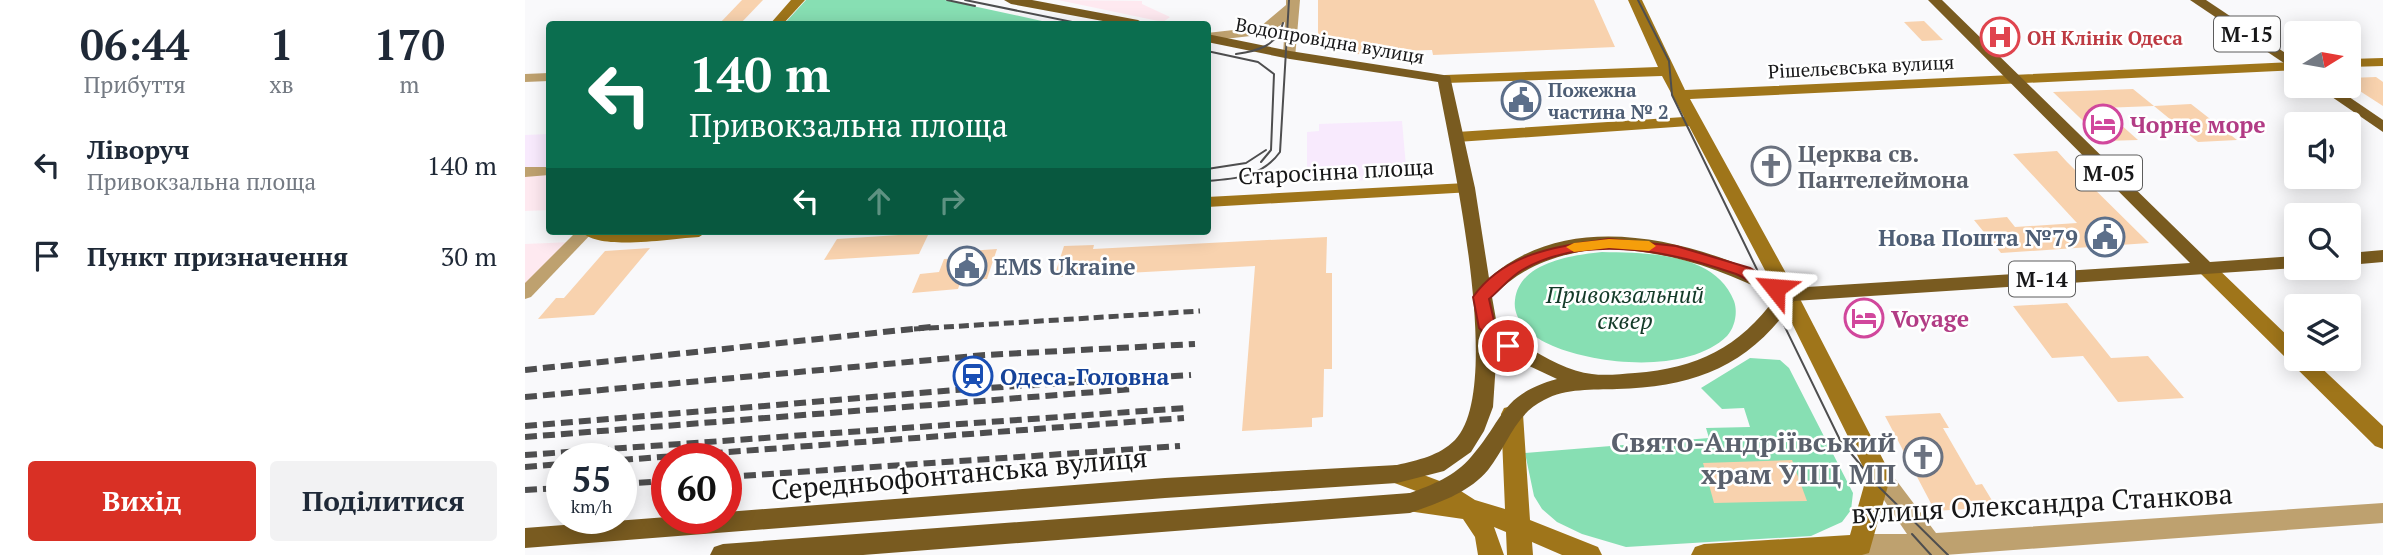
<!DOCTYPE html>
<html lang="uk">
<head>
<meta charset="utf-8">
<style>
  body { margin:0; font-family:"PT Serif",serif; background:#f2f2f3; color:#1f2937; height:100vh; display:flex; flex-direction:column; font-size:26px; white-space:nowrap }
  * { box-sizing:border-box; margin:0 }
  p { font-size:23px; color:#747a83 }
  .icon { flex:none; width:38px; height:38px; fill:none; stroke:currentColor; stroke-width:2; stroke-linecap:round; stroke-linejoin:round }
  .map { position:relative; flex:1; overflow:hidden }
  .drawer { display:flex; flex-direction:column; background:#fff; width:525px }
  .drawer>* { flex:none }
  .guide { position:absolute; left:21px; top:21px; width:665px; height:214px; border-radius:7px; box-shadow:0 4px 18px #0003; background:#0b6e4f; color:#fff; overflow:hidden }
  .needle { width:46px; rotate:79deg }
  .tools { position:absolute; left:1759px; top:21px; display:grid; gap:14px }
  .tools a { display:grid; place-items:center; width:77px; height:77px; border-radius:7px; background:#fff; box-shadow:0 4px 18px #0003; font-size:35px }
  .speed { position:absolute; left:21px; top:443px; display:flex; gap:14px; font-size:35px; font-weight:700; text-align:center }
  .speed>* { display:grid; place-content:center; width:91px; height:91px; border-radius:50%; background:#fff; box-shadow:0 4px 18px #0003; line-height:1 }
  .speed small { font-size:18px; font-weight:400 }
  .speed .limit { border:10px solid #d22; background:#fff; color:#111 }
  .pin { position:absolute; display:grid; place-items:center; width:60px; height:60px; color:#fff; margin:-30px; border:4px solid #fff; border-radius:50%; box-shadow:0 2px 7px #0007 }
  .me { position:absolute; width:77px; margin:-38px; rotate:298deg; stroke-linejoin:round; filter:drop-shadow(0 0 5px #0008) }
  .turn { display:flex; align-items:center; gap:24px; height:147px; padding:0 28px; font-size:32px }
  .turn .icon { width:91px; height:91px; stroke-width:2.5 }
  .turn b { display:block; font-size:49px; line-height:60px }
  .lanes { display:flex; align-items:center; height:66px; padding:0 28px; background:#0003; justify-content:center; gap:35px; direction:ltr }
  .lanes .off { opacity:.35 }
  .eta { display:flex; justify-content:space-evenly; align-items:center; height:119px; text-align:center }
  .eta b { font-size:42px; font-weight:600; line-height:49px }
  .primary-button { display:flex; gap:14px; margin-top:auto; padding:14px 28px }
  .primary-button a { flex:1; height:80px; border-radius:7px; background:#d93025; color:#fff; font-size:28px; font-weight:600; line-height:80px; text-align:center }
  .primary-button a+a { background:#f2f2f3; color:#1f2937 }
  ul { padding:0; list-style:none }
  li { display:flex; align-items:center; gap:21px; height:91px; padding:0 28px }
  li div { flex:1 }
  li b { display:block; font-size:26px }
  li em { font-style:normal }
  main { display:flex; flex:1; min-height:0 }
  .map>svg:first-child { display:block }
  .industrial { fill:#fee9f0 }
  .education { fill:#f8eafd }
  .green { fill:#87dfb3 }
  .building { fill:#f8d2ae }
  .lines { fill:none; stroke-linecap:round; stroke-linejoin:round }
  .minor { fill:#bea16f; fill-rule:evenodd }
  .tertiary { fill:#bea16f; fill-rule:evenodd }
  .secondary { fill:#9f751a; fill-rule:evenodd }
  .primary { fill:#795b20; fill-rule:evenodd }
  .tram { stroke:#4e4e4f; stroke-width:2 }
  .rail-far1 { stroke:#4e4e4f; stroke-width:5; stroke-dasharray:10 5; stroke-linecap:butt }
  .rail { stroke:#4e4e4f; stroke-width:6; stroke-dasharray:12 6; stroke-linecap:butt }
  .route { fill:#d93025; stroke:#8d1f18; stroke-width:2 }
  .slow { fill:#f59e0b }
  .labels { text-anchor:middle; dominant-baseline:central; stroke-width:5; stroke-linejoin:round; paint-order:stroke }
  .far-health-label { font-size:19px; font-weight:bold; fill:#be3a42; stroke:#fff; text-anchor:start }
  .far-street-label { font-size:19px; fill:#171718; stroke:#fff }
  .far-service-label { font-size:19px; font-weight:bold; fill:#4e5e75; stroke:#fff; text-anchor:start }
  .shield { fill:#fff; stroke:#5d5d5d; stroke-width:2 }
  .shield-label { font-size:21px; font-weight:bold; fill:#171718 }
  .hotel-label { font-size:23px; font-weight:bold; fill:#b23c85; stroke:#fff; text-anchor:start }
  .worship-label { font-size:23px; font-weight:bold; fill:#5b616d; stroke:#fff; text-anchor:start }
  .street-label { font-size:23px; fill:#171718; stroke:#fff }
  .service-label { font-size:23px; font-weight:bold; fill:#4e5e75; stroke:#fff; text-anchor:end }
  .park-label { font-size:23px; font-style:italic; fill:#133a28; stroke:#fff }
  .transit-label { font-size:23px; font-weight:bold; fill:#164399; stroke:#fff; text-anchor:start }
  .near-worship-label { font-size:28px; font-weight:bold; fill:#5b616d; stroke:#fff; text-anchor:end }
  .near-street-label { font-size:28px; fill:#171718; stroke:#fff }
</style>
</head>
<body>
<main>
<section class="drawer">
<div class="eta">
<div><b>06:44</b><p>Прибуття</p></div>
<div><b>1</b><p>хв</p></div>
<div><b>170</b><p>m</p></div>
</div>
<ul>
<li><svg class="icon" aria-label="left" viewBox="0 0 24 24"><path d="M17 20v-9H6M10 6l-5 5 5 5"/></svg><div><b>Ліворуч</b><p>Привокзальна площа</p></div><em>140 m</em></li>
<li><svg class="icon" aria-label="arrive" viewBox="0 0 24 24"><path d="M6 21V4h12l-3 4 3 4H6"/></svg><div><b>Пункт призначення</b></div><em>30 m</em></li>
</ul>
<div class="primary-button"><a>Вихід</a><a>Поділитися</a></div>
</section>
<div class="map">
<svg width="1858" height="555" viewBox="0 0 1858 555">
  <rect width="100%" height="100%" fill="#f9f9fb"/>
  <g class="industrial">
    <polygon points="533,0 617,1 617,4 645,17 638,22"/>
    <polygon points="24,172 24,210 0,211 0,173"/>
    <polygon points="48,242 0,290 0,244"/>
  </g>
  <g class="education">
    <polygon points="877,121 882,178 782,183 782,132 794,131 794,124"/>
    <polygon points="24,134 24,170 0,172 0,135"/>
  </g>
  <g class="green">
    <polygon points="281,0 420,0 517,21 515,24 259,24"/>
    <path d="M1077 252C1121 253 1190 252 1209 301 1213 312 1210 327 1202 336 1163 374 1073 365 1028 346 1010 339 987 322 990 300 994 262 1048 255 1077 252Z"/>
    <polygon points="1225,358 1255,360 1264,368 1328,493 1326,510 1317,522 1286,536 1101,547 1057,534 1032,522 1017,509 1009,496 1000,453 1184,438 1181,428 1225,427 1219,408 1197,409 1176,388"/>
  </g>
  <g class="building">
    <polygon points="217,0 238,0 215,24 194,24"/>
    <polygon points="793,0 1069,0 1090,47 908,55 907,50 868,51 853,55 831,54 810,49 796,41 793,35"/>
    <polygon points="1399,21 1418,40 1397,41 1379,22"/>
    <polygon points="1851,77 1858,82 1858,106 1824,84 1824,78"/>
    <polygon points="1608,89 1629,106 1666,104 1712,140 1673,142 1629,106 1577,108 1613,140 1579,141 1528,92"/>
    <polygon points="1532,151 1542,162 1624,243 1476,253 1449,220 1482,217 1490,227 1552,223 1488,154"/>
    <polygon points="404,233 394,254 299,260 312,239"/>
    <polygon points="802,237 801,273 807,273 807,369 799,369 798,417 787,418 787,427 717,431 730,266 529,277 539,246 569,245 568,249"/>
    <polygon points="125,248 69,315 13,319 31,298 39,298 80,251"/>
    <polygon points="472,249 462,279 436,280 433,289 387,293 395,274 414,272 419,259 440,258 443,251"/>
    <polygon points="1542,303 1586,358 1623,356 1659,398 1593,402 1558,356 1527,358 1488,306"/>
    <polygon points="1415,413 1424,428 1418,428 1451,485 1457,484 1471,507 1410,511 1360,416"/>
    <polygon points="1267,460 1282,501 1189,503 1178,463"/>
  </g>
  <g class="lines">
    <g class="minor">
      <polygon points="24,73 24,81 0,82 0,74"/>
      <polygon points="0,167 24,167 24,175 0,177"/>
      <polygon points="52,231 69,231 6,297 0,299 0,283"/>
    </g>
    <g class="tertiary">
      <polygon points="761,0 775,0 770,58 765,59 758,55 760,22 743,34 682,41 682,33 735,27 761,5"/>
      <polygon points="1354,466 1362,468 1411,533 1858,503 1858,523 1420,555 1333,555 1326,553 1322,545 1326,537 1335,534 1382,534 1342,475 1346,468"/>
    </g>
    <g class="secondary">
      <polygon points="266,0 280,0 258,24 245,24"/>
      <polygon points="1103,0 1117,0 1160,90 1771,62 1771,70 1165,99 1273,295 1366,475 1344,553 1337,555 1166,555 1170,547 1179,544 1325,535 1342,475 1253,295 1164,126 932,142 924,137 932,132 1159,117 1137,76 920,83 913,79 920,75 1133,67"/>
      <polygon points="1858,58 1858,66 1824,67 1824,59"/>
      <polygon points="941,183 950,188 947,192 682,207 682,197"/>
      <path d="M56 231H183L174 237C149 238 72 252 56 231Z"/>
      <polygon points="1681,262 1688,264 1771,344 1771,359 1787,359 1858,426 1858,449 1850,446 1674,272 1671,268 1674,264"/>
      <polygon points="987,406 995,408 998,414 1005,520 1073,547 1077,555 1037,555 1007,542 1008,555 982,555 981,532 969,527 979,555 953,555 950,537 938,519 876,510 873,503 876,496 885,493 902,495 864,481 860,474 864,467 872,465 928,486 950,500 980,509 976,414 979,408"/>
    </g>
    <g class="primary">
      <polygon points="479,0 507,0 613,20 620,24 594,24 486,4"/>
      <path d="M1403 0H1417L1685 262 1771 256 1772 268 1269 301C1224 366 1170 387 1092 389 1068 390 1041 388 1019 400 990 414 982 446 963 470 944 493 913 503 885 513L338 555H185L189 547 198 544 885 493C907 485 930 476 946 457 980 418 975 395 1032 379L1000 364 972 347 968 407 959 431 946 452 919 471 872 483 640 498 0 548V528L142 517 201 518V512L640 478 872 465C893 460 914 456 930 440 980 388 926 153 913 82L765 59 682 42V34L765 51 925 76 950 188 964 278C1049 204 1178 243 1266 288L1665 263ZM1072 249C1138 249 1193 267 1251 297 1214 348 1172 368 1110 373 1096 374 1080 376 1067 374 1036 371 996 344 972 325L967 297C998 266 1029 255 1072 249Z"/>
      <polygon points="1665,0 1681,0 1771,60 1771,71"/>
      <polygon points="1791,86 1808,86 1858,120 1858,132"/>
      <polygon points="1858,250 1858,262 1824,265 1824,253"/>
    </g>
    <g class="tram">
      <polyline points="422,0 450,6"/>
      <polyline points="440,0 557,24"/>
      <polyline points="1113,0 1144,61 1147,95 1315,440 1352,485 1423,555"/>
      <polyline points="682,51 733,62 749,74 746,150 736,162"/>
      <path d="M711 54C733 51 752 46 758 23"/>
      <polyline points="682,169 721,163 741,150"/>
      <path d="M682 181C710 179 737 177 755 152L764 0"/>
      <polyline points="1387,534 1406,555"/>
    </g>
    <polyline class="rail-far1" points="389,329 675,311"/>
    <g class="rail">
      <polyline points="0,370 406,327"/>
      <polyline points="0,397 460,355 670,344"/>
      <polyline points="0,426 430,390 666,375"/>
      <polyline points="0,437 608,389"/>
      <polyline points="0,455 661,408"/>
      <polyline points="96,460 659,418"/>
      <polyline points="0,467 37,464"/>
      <polyline points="201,477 655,446"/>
      <polyline points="96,484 142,481"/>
      <polyline points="0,490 37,488"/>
    </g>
  </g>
  <path class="route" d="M1084 239 1151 246 1225 268 1258 288 1255 292C1240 296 1225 279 1211 274 1145 251 1062 233 997 270 985 277 975 290 964 299L970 325 992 346 989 351H977L954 328 948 297C980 252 1034 246 1084 239Z"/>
  <polygon class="slow" points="1084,239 1124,241 1131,246 1124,251 1084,248 1049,252 1041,247 1049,243"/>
  <defs>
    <symbol id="hospital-ring" viewBox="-11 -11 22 22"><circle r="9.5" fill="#fff" stroke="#e0444e" stroke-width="1.5"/><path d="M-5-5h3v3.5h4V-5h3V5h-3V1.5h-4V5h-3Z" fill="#e0444e"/></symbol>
    <symbol id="civic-ring" viewBox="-11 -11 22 22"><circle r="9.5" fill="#fff" stroke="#5c6f8a" stroke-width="1.5"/><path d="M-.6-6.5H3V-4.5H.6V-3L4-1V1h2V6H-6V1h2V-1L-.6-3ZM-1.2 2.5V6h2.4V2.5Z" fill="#5c6f8a"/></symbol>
    <symbol id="hotel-ring" viewBox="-11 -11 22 22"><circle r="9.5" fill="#fff" stroke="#d1479c" stroke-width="1.5"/><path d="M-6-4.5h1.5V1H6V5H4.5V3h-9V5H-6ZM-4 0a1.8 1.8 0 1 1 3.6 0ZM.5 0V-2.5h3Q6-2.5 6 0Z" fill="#d1479c"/></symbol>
    <symbol id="church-ring" viewBox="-11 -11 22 22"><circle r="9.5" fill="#fff" stroke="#6b7280" stroke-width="1.5"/><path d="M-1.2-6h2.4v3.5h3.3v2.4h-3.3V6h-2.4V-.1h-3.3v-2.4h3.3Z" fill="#6b7280"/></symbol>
    <symbol id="station-ring" viewBox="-11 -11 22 22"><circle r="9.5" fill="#fff" stroke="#1a4fb4" stroke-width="1.5"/><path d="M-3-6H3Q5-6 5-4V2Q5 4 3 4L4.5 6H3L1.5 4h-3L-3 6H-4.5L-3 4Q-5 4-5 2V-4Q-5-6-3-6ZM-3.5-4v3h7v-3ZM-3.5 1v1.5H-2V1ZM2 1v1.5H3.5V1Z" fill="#1a4fb4"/></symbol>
  </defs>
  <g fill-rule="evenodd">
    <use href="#hospital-ring" x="1453" y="15" width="44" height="44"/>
    <use href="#civic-ring" x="974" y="78" width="44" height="44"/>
    <use href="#hotel-ring" x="1556" y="102" width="44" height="44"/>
    <use href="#church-ring" x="1224" y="144" width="44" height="44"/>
    <use href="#civic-ring" x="1558" y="215" width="44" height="44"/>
    <use href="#civic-ring" x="420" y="244" width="44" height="44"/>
    <use href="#hotel-ring" x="1317" y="296" width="44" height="44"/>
    <use href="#station-ring" x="426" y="354" width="44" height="44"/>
    <use href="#church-ring" x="1376" y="435" width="44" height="44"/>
  </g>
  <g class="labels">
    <g class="far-health-label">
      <text x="1502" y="37">ОН Клінік Одеса</text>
    </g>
    <g class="far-street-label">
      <text transform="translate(805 40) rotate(10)">Водопровідна вулиця</text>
      <text transform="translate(1336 66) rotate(-3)">Рішельєвська вулиця</text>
    </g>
    <g class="far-service-label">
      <text x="1023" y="89">Пожежна<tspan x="1023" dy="22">частина № 2</tspan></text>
    </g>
    <g class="shield">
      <rect x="1689" y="16.5" width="66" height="35" rx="5"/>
      <rect x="1551" y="155.5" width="66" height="35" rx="5"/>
      <rect x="1484" y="261.5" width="66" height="35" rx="5"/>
    </g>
    <g class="shield-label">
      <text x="1722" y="34">М-15</text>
      <text x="1584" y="173">М-05</text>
      <text x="1517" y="279">М-14</text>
    </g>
    <g class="hotel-label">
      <text x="1605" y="124">Чорне море</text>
      <text x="1366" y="318">Voyage</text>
    </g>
    <g class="worship-label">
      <text x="1273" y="153">Церква св.<tspan x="1273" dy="26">Пантелеймона</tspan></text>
    </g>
    <g class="street-label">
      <text transform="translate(811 171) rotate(-3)">Старосінна площа</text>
    </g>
    <g class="service-label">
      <text x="1553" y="237">Нова Пошта №79</text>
      <text x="469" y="266" text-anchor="start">EMS Ukraine</text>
    </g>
    <g class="park-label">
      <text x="1100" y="294">Привокзальний<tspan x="1100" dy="26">сквер</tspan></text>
    </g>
    <g class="transit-label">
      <text x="475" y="376">Одеса-Головна</text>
    </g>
    <g class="near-worship-label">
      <text x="1371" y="441">Свято-Андріївський<tspan x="1371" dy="32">храм УПЦ МП</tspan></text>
    </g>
    <g class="near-street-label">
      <text transform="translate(434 473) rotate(-5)">Середньофонтанська вулиця</text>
      <text transform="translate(1517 503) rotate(-3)">вулиця Олександра Станкова</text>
    </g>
  </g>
</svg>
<div class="tools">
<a><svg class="needle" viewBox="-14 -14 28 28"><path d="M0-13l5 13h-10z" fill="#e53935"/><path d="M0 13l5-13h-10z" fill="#747a83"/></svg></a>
<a><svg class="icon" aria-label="sound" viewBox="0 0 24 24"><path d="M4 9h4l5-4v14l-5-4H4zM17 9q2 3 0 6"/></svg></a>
<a><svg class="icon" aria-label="search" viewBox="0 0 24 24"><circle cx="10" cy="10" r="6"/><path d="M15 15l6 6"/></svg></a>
<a><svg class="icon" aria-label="layers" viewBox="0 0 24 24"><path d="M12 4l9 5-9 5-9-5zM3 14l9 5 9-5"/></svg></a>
</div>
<div class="speed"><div>55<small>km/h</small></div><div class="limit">60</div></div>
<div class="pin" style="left:983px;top:346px;background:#d93025"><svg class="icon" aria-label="arrive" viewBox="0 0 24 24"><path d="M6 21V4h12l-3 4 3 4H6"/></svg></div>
<svg class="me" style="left:1250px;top:288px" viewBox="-20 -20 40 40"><path d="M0-17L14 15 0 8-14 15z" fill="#d93025" stroke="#fff" stroke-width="4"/></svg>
<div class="guide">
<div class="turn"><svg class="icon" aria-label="left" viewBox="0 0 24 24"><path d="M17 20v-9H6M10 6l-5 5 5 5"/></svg><div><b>140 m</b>Привокзальна площа</div></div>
<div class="lanes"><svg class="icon" aria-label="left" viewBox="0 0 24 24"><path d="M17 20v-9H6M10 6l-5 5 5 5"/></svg><svg class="icon off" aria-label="ahead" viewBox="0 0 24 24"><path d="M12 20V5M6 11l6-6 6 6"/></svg><svg class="icon off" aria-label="right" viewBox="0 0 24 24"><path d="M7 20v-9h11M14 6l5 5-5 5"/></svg></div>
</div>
</div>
</main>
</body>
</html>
